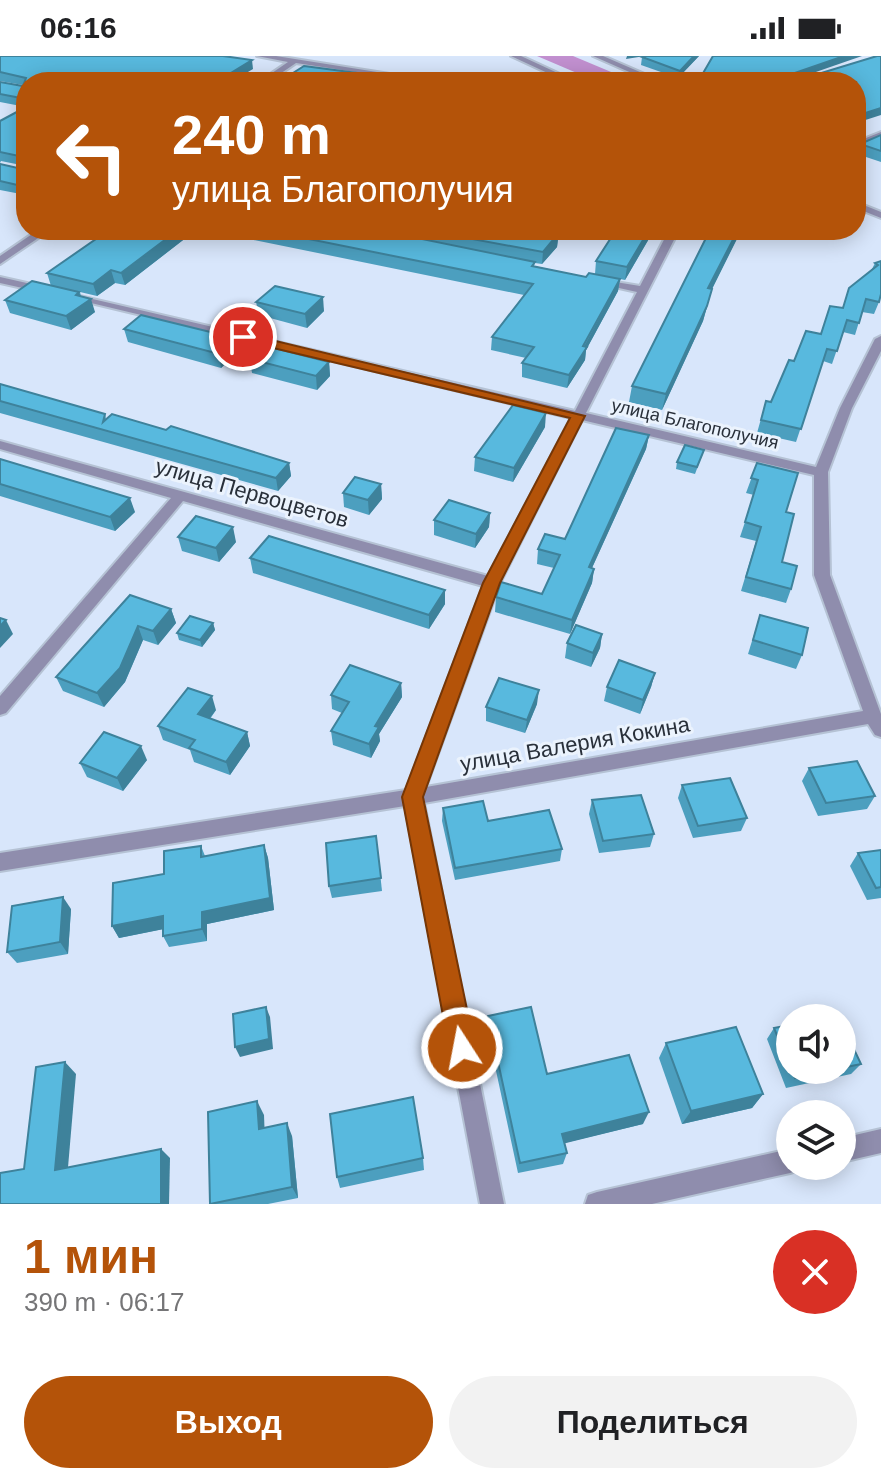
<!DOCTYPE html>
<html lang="ru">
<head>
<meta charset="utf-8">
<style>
  body { margin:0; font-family:Arial,sans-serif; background:#f2f2f2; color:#202124; height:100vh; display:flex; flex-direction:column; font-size:30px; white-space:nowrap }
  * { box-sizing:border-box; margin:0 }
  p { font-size:26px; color:#757577 }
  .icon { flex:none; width:44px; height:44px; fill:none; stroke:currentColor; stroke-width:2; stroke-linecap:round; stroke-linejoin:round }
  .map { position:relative; height:1148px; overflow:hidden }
  .details { display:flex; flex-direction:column; background:#fff; flex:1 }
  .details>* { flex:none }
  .banner { position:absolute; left:16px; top:16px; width:850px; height:168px; border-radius:32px; box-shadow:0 4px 20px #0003; background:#b45309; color:#fff; overflow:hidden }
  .tools { position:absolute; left:776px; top:948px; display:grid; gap:16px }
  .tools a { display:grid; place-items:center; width:80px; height:80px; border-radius:50%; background:#fff; box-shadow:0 4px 20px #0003; font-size:40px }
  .pin { position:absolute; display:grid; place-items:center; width:68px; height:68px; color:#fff; margin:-34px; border:4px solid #fff; border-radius:50%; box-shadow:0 2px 8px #0007 }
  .me { position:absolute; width:88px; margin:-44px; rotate:349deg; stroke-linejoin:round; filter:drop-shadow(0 0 6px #0008) }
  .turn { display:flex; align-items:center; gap:28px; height:168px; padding:0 24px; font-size:36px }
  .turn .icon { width:104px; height:104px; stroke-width:2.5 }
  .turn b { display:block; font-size:56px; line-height:68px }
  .round { display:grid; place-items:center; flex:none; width:84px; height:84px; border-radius:42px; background:#f2f2f2 }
  .overview { display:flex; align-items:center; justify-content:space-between; height:136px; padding:0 24px }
  h1 { font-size:48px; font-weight:700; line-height:60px; color:#b45309 }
  .primary-button { display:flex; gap:16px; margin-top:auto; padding:16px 24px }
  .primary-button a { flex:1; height:92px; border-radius:48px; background:#b45309; color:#fff; font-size:32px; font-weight:700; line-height:92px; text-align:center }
  .primary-button a+a { background:#f2f2f2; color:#202124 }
  .status { display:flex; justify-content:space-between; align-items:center; height:56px; padding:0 40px; background:#fff; direction:ltr }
  .status svg { height:22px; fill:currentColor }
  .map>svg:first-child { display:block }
  .forest { fill:#c290d0 }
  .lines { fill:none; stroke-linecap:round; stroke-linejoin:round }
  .street-casing { stroke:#b5c2d4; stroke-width:4 }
  .street { fill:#8f8dad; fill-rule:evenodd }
  .wall { fill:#4c9fbf }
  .shaded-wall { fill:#3e829b }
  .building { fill:#58b9de; stroke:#3e829b; stroke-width:2 }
  .route { fill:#b45309; stroke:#753606; stroke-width:2 }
  .labels { text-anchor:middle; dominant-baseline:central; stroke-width:6; stroke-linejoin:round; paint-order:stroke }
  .far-street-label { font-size:18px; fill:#29303a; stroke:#ebf3fd }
  .street-label { font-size:22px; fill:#29303a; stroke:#ebf3fd }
</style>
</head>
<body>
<div class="status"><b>06:16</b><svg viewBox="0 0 49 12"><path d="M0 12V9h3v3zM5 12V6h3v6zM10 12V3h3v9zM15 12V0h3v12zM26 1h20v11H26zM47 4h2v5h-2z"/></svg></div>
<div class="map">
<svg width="881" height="1148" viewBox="0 0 881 1148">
  <rect width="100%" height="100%" fill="#d8e6fb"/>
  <polygon class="forest" points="537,0 573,0 635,26 598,26"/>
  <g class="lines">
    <defs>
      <g id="street">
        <polygon points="257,0 276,0 440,26 421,26 296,7 268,26 259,26 288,6"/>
        <polygon points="511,0 521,0 577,26 567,26"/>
        <polygon points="593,0 603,0 663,26 652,26"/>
        <polygon points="881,76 881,82 856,92 856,86"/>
        <polygon points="856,146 881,156 881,162 856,152"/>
        <polygon points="38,174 50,174 0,208 0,200"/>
        <path d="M669 174H679L586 357 816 411 840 352 875 283 881 280V295L852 352 828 416 830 519 881 658V681L875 679 868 668 424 747 504 1148H480L405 750 0 815V797L406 734 483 530 183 445 6 657 0 659V640L171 442 0 393V385L488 520 571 362 66 241 71 238 575 355 637 236 592 226 597 223 640 230ZM582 364 814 419V519L863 655 426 731 500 527Z"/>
        <polygon points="0,221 49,232 50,234 45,237 0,227"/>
        <polygon points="881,1073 881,1097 842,1106 842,1082"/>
        <polygon points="790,1093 790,1110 800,1110 799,1114 790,1117 652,1148 585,1148 588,1139 597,1136"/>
      </g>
    </defs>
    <use href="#street" class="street-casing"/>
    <use href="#street" class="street"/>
  </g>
  <g class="wall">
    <polygon points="0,0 253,13 26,26 26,51 0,46 0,26 23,30 23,29 0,25"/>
    <polygon points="699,0 678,22 641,9 642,1"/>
    <polygon points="26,51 26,139 0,134 0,108 22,113 26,110 1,105 0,107 0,65"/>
    <polygon points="881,79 881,106 857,98 860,88"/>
    <polygon points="196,174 125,229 115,227 97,240 80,236 81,240 95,256 71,274 10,257 5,244 51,230 47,217"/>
    <polygon points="205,174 564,174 558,183 557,191 542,208 535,207 534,210 586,221 595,218 596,205 616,174 654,174 625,224 620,223 618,235 586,294 585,304 567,332 522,321 522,307 526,302 491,294 492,281 524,239"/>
    <polygon points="702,174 741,174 712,233 703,265 662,354 629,346 632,330 705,183 700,182"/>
    <polygon points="881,205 879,246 874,258 862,256 855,279 843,276 832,308 823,305 796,386 757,377 766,345 771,346 794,305 821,278 843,252 872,213 875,207"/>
    <polygon points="256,246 324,255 307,272 259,259"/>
    <polygon points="124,273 238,296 221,312 128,286"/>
    <polygon points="250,303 329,306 330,320 317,334 252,317"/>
    <polygon points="0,328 105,358 106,363 166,374 289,407 291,420 278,435 0,357"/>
    <polygon points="545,371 513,426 474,415 475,401"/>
    <polygon points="649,379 646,393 592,512 594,513 592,527 570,578 495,556 496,541 542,538 554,512 537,508 538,493 565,483"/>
    <polygon points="704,394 695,418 676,413 677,406"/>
    <polygon points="0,403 135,456 115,475 0,440"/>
    <polygon points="757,407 786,456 782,506 791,533 786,547 741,535 756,485 740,481 754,439 746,437"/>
    <polygon points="381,428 382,443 369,459 344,451 343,437"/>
    <polygon points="490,457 489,471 475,492 434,479 434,464"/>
    <polygon points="178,481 236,486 219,506 182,495"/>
    <polygon points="250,502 445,548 429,573 253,517"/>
    <polygon points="130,539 171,553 176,567 158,589 143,584 125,626 104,651 63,635 56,621"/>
    <polygon points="760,559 802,599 796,613 748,598"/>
    <polygon points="213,567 215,574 202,591 179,584 177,577"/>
    <polygon points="602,578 600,592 591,611 565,602 567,587"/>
    <polygon points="655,617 651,631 640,658 604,645 607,631"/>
    <polygon points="401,627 402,641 379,678 380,685 371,702 333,689 331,675 342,657 332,653 331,639"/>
    <polygon points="537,648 525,677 486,665 486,651"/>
    <polygon points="216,654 210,663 247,676 250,690 230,719 194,706 190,694 163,684 158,670"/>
    <polygon points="147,704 123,735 87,721 80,707"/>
    <polygon points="809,712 875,740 867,753 818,760 802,725"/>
    <polygon points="682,729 747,762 741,775 693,782 678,742"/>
    <polygon points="592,744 654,778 650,791 599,797 589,758"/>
    <polygon points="443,752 488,765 562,793 560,805 455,824 442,765"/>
    <polygon points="376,780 382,835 332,842 329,830"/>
    <polygon points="264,789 268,802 274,854 207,868 207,885 169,891 163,880 163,873 119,882 112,870 164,818 201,790 205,800"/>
    <polygon points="881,794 881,842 867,844 850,810 858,797"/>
    <polygon points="71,853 68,898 17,907 7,896"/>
    <polygon points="488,960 547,1018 643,1068 564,1087 567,1097 563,1108 518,1117 487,973"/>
    <polygon points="842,968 861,1008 851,1018 786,1032 767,983 774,972 790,969 790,1014 842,1014"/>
    <polygon points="666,987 763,1038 752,1052 682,1068 659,1002"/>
    <polygon points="264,1059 264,1072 292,1080 298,1142 268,1148 210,1148"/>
    <polygon points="423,1102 424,1114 340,1132 337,1121"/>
  </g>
  <g class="shaded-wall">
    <polygon points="627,0 645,0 626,3"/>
    <polygon points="694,0 699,0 678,22 680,15"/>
    <polygon points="844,0 862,0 787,26 789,19"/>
    <polygon points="252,4 253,13 231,26 216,26"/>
    <polygon points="881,52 881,59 856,67 856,60"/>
    <polygon points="178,174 196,174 125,229 121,217"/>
    <polygon points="556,174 564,174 558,183 557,191 542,208 543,196"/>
    <polygon points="649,174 654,174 625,224 627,211"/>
    <polygon points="738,174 741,174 740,177 712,233 703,265 662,354 666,338 708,232"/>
    <polygon points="111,214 115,227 97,240 93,228"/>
    <polygon points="620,223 618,235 586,294 585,304 567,332 569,319"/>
    <polygon points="79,236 83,248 91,243 95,256 71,274 66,260 76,239"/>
    <polygon points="323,241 324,255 307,272 305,258"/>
    <polygon points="235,282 238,296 221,312 219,298"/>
    <polygon points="329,306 330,320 317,334 316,320"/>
    <polygon points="546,357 545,371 513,426 514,412"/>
    <polygon points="649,379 646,393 586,525 589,511"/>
    <polygon points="289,407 291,420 278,435 276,422"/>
    <polygon points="381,428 382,443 369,459 368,444"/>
    <polygon points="130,442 135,456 115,475 110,461"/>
    <polygon points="490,457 489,471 475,492 476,478"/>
    <polygon points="233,471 236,486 219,506 216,492"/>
    <polygon points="594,513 592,527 570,578 572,564"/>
    <polygon points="445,534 445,548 429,573 429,559"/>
    <polygon points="171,553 176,567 158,589 153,575"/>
    <polygon points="6,564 13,578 0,592 0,570"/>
    <polygon points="213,567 215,574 202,591 200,584"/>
    <polygon points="138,570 143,584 125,626 104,651 97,637"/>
    <polygon points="602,578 600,592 591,611 593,597"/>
    <polygon points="655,617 651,631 640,658 643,644"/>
    <polygon points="401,627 402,641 379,678 380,685 371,702 369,688 375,670"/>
    <polygon points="539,634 537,648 525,677 527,664"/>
    <polygon points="212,640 216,654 202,672 198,658"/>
    <polygon points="247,676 250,690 230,719 226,706"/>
    <polygon points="141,690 147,704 123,735 117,722"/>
    <polygon points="264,789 268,802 274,854 207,868 207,885 202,873 202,856"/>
    <polygon points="63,841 71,853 68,898 60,886"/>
    <polygon points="163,860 169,872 119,882 112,870"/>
    <polygon points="266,951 270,961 273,993 240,1001 235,991"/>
    <polygon points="65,1006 76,1018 67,1123 55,1114"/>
    <polygon points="763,1038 752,1052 682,1068 691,1055"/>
    <polygon points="257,1045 264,1059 265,1086 259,1073"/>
    <polygon points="649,1056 643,1068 558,1089 562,1078"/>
    <polygon points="287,1067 292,1080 298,1142 292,1131"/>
    <polygon points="161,1093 170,1102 169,1148 161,1148"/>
  </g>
  <g class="building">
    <polygon points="0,0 223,0 252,4 216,26 26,26 26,43 0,38 0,26 23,30 26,22 0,16"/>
    <polygon points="646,0 694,0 680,15 642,1"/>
    <polygon points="713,0 844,0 789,19 805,22 877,0 881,0 881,52 856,60 856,26 697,26 689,23 702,19"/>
    <polygon points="304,10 380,20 372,26 279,26"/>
    <polygon points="26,51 26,109 24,101 0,96 0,65"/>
    <polygon points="881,79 881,95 860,88"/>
    <polygon points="0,108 22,113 26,110 26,131 0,125"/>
    <polygon points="109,174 178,174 121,217 111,214 93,228 47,217"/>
    <polygon points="264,174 378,174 535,206 532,210 586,221 589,217 620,223 583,290 587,291 569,319 522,307 534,291 492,281 533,228"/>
    <polygon points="424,174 556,174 553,177 558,178 543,196"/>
    <polygon points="616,174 649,174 627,211 596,205"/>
    <polygon points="710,174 738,174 708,232 712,233 707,250 666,338 632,330"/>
    <polygon points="881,205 881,238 879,246 866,243 859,267 847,264 837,295 827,293 801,373 761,364 766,345 771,346 789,304 794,305 806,275 821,278 830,250 843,252 849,232 878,209 875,207"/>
    <polygon points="32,225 79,236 76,239 91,243 66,260 5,244"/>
    <polygon points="275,230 323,241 305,258 256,246"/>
    <polygon points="141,259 235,282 219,298 124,273"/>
    <polygon points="254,287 329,306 316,320 250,303"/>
    <polygon points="0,328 105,358 103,366 112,358 166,374 171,370 289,407 276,422 0,345"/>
    <polygon points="513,349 546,357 514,412 475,401"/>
    <polygon points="616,372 649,379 589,511 594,513 572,564 496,541 501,526 542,538 560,499 538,493 545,478 565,483"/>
    <polygon points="685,389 704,394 697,411 677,406"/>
    <polygon points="0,403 130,442 110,461 0,428"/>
    <polygon points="757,407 798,417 786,456 794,458 782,506 797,510 791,533 746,521 761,471 745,466 758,424 751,422"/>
    <polygon points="355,421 381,428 368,444 343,437"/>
    <polygon points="449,444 490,457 476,478 434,464"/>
    <polygon points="196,460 233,471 216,492 178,481"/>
    <polygon points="269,480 445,534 429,559 250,502"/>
    <polygon points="130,539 171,553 153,575 138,570 120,612 97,637 56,621"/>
    <polygon points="760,559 808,572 802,599 753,584"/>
    <polygon points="190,560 213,567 200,584 177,577"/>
    <polygon points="0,562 6,564 0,570"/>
    <polygon points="576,569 602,578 593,597 567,587"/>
    <polygon points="619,604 655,617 643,644 607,631"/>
    <polygon points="350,609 401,627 375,670 379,671 369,688 331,675 349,646 331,639"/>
    <polygon points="499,622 539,634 527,664 486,651"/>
    <polygon points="188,632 212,640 198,658 247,676 226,706 189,692 195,684 158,670"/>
    <polygon points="104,676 141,690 117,722 80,707"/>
    <polygon points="857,705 875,740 826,747 809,712"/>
    <polygon points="730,722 747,762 698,770 682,729"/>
    <polygon points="641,739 654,778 603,785 592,744"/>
    <polygon points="483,745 488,765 549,754 562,793 455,812 443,752"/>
    <polygon points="376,780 381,822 329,830 326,787"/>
    <polygon points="264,789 270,842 202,856 202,873 163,880 163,860 112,870 113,827 164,818 164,795 201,790 201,801"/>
    <polygon points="881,794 881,831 876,832 858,797"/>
    <polygon points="63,841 60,886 7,896 12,850"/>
    <polygon points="266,951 269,983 235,991 233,958"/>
    <polygon points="531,951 547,1018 629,999 649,1056 562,1078 567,1097 520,1107 488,960"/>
    <polygon points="842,968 861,1008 842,1012"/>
    <polygon points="790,969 790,1011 774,972"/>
    <polygon points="736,971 763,1038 691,1055 666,987"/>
    <polygon points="65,1006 55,1114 161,1093 161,1148 0,1148 0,1117 24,1113 36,1011"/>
    <polygon points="791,1014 834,1014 795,1022"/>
    <polygon points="413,1041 423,1102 337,1121 330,1058"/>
    <polygon points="257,1045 259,1073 287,1067 292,1131 210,1148 208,1056"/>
  </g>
  <polygon class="route" points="243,277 585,360 500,527 423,741 475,992 471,1001 462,1004 453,1001 449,992 402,741 483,527 570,362 239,284 239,278"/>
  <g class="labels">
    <g class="far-street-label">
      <text transform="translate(695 368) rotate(13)">улица Благополучия</text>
    </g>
    <g class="street-label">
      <text transform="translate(252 437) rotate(16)">улица Первоцветов</text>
      <text transform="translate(575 688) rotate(-10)">улица Валерия Кокина</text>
    </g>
  </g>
</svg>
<div class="tools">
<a><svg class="icon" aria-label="sound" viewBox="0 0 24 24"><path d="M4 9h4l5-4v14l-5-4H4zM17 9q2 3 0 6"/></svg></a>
<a><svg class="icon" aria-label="layers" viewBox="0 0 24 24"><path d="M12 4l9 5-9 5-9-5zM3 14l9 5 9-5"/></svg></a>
</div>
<div class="pin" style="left:243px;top:281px;background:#d93025"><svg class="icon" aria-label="arrive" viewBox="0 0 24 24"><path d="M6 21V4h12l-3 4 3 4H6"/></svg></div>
<svg class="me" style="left:462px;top:992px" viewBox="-20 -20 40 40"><circle r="17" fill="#b45309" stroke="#fff" stroke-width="3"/><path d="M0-11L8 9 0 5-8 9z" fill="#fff"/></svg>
<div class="banner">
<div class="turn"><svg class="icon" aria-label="left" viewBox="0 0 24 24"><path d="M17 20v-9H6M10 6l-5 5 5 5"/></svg><div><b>240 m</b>улица Благополучия</div></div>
</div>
</div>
<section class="details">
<div class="overview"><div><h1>1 мин</h1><p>390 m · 06:17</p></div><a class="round" style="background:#d93025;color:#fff"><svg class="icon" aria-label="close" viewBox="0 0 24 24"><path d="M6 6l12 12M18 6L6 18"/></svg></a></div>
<div class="primary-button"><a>Выход</a><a>Поделиться</a></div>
</section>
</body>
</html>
